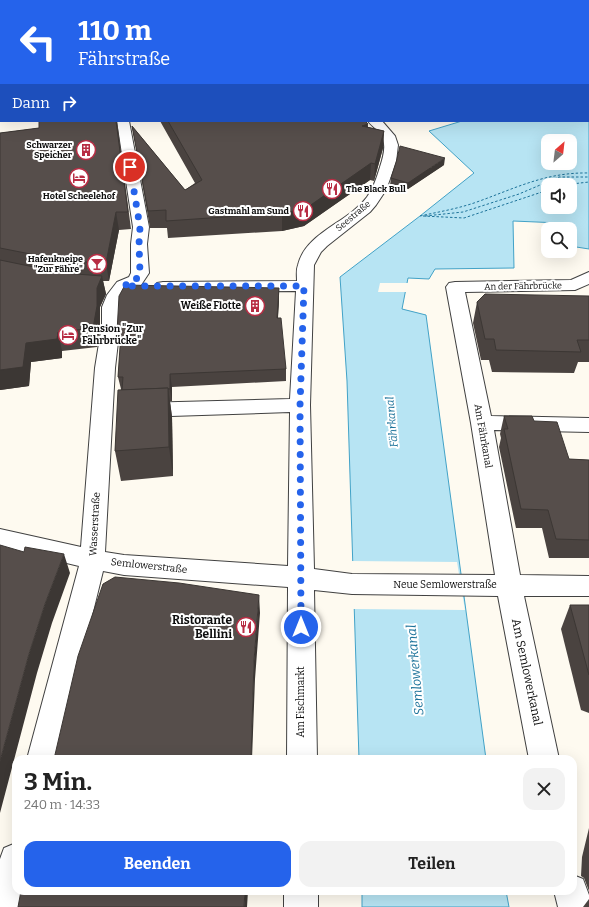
<!DOCTYPE html>
<html lang="de">
<head>
<meta charset="utf-8">
<style>
  body { margin:0; font-family:Bitter,serif; background:#f2f2f2; color:#222; height:100vh; display:flex; flex-direction:column; font-size:15px; white-space:nowrap }
  * { box-sizing:border-box; margin:0 }
  p { font-size:13px; color:#767676 }
  .icon { flex:none; width:22px; height:22px; fill:none; stroke:currentColor; stroke-width:2; stroke-linecap:round; stroke-linejoin:round }
  .map { position:relative; flex:1; overflow:hidden }
  .panel { position:absolute; left:12px; top:755px; width:565px; height:140px; display:flex; flex-direction:column; background:#fff; border-radius:12px; box-shadow:0 4px 16px #0002 }
  .panel>* { flex:none }
  .hud { position:absolute; left:0px; top:0px; width:589px; height:122px; box-shadow:0 4px 16px #0002; background:#2563eb; color:#fff; overflow:hidden }
  .needle { width:26px; rotate:28deg }
  .buttons { position:absolute; left:541px; top:134px; display:grid; gap:8px }
  .buttons a { display:grid; place-items:center; width:36px; height:36px; border-radius:8px; background:#fff; box-shadow:0 4px 16px #0002; font-size:20px }
  .pin { position:absolute; display:grid; place-items:center; width:34px; height:34px; color:#fff; margin:-17px; border:2px solid #fff; border-radius:50%; box-shadow:0 1px 4px #0007 }
  .me { position:absolute; width:44px; margin:-22px; rotate:0deg; stroke-linejoin:round; filter:drop-shadow(0 0 3px #0008) }
  .turn { display:flex; align-items:center; gap:14px; height:84px; padding:0 12px; font-size:18px }
  .turn .icon { width:52px; height:52px; stroke-width:2.5 }
  .turn b { display:block; font-size:28px; line-height:34px }
  .then { display:flex; align-items:center; height:38px; padding:0 12px; background:#0003; gap:8px; font-size:15px }
  .round { display:grid; place-items:center; flex:none; width:42px; height:42px; border-radius:12px; background:#f2f2f2 }
  .head { display:flex; align-items:center; justify-content:space-between; height:68px; padding:0 12px }
  h1 { font-size:24px; font-weight:700; line-height:30px }
  .cta { display:flex; gap:8px; margin-top:auto; padding:8px 12px }
  .cta a { flex:1; height:46px; border-radius:12px; background:#2563eb; color:#fff; font-size:16px; font-weight:700; line-height:46px; text-align:center }
  .cta a+a { background:#f2f2f2; color:#222 }
  .map>svg:first-child { display:block }
  .water { fill:#b7e4f3; stroke:#42a2c7; fill-rule:evenodd }
  .pier { fill:#fefaf0 }
  .lines { fill:none; stroke-linecap:round; stroke-linejoin:round }
  .ferry { stroke:#1d739a; stroke-width:1; stroke-dasharray:2.5 2; stroke-linecap:butt }
  .minor-casing { stroke:#414141; stroke-width:2 }
  .minor { fill:#fff; fill-rule:evenodd }
  .wall { fill:#4a4340 }
  .shaded-wall { fill:#3c3734 }
  .building { fill:#564e4b; stroke:#3c3734 }
  .route { stroke:#2563eb; stroke-width:7; stroke-dasharray:0 12.6 }
  .labels { text-anchor:middle; dominant-baseline:central; stroke-width:4; stroke-linejoin:round; paint-order:stroke }
  .far-poi-label { font-size:9px; font-weight:bold; fill:#0e0e0e; stroke:#fff; text-anchor:end }
  .far-street-label { font-size:9px; fill:#0e0e0e; stroke:#fff }
  .poi-label { font-size:10px; font-weight:bold; fill:#0e0e0e; stroke:#fff; text-anchor:end }
  .street-label { font-size:10px; fill:#0e0e0e; stroke:#fff }
  .water-label { font-size:11px; font-style:italic; fill:#1d739a; stroke:#fff }
  .near-poi-label { font-size:12px; font-weight:bold; fill:#0e0e0e; stroke:#fff; text-anchor:end }
  .near-street-label { font-size:12px; fill:#0e0e0e; stroke:#fff }
  .near-water-label { font-size:13px; font-style:italic; fill:#1d739a; stroke:#fff }
</style>
</head>
<body>
<div class="map">
<svg width="589" height="907" viewBox="0 0 589 907">
  <rect width="100%" height="100%" fill="#fefaf0"/>
  <g class="water">
    <polygon points="253,0 589,0 589,58 588,1"/>
    <path d="M589 82V249L570 246V229H562L560 223 513 221 514 268 435 269 429 279 408 278 402 309 426 315 486 759H359L347 381 340 277 420 216 474 173 429 131 462 121H588ZM548 141H570V163H548ZM548 185H570V207H548Z"/>
    <polygon points="362,891 506,891 509,907 362,907"/>
  </g>
  <g class="pier">
    <polygon points="380,283 409,283 407,292 378,292"/>
    <polygon points="351,561 457,562 465,610 353,609"/>
  </g>
  <g class="lines">
    <g class="ferry">
      <polyline points="563,185 589,182"/>
      <path d="M420 216C438 212 456 209 474 203 514 189 545 172 589 173"/>
      <polyline points="423,216 464,218 548,190"/>
      <polyline points="425,216 463,212 519,194 559,177 589,177"/>
    </g>
    <defs>
      <g id="minor">
        <polygon points="216,0 226,0 227,1 217,1"/>
        <path d="M117 121H129L149 227 147 244 149 273 141 285 129 290 125 296 120 307V325L115 368 105 552 124 555 288 566 290 412 140 417 133 415 130 410 133 405 140 403 290 399 296 291 163 292 157 291 154 287 157 283 163 282 297 281C297 276 296 270 298 265 306 232 348 223 367 197 373 189 377 177 380 167 383 158 386 148 383 139 381 131 372 127 368 121H382L395 136 398 145 396 162 386 190 376 205 370 212 327 246 321 252 314 265 310 405 314 569 352 574 495 575 471 423 446 287 449 283 455 282 571 280 589 272V284L575 290 465 292 491 416 589 418V432L494 430 520 575 589 576V596H524L559 759H529L498 596 352 594 314 590 317 759H287L288 587 124 575 103 571 57 759H27L79 566 0 547V529L81 547 95 368 102 325V307L107 295 117 282 129 277 131 273V244L133 227Z"/>
        <polygon points="16,843 16,891 25,891 21,907 0,907 0,859 4,848"/>
        <polygon points="573,875 583,879 589,895 589,907 558,907 554,891 573,891"/>
        <rect x="284" y="891" width="34" height="16"/>
      </g>
    </defs>
    <use href="#minor" class="minor-casing"/>
    <use href="#minor" class="minor"/>
  </g>
  <g class="wall">
    <polygon points="0,0 1,1 1,89 0,88"/>
    <polygon points="117,121 131,229 119,230 109,281 103,281 106,294 100,307 100,325 97,347 62,351 62,358 31,362 29,386 0,390 0,133 39,128"/>
    <polygon points="160,121 365,121 368,127 384,131 383,148 374,181 370,180 304,226 282,231 168,238 167,228 150,228 135,142 132,126 185,190 195,183"/>
    <polygon points="444,165 408,189 390,185 391,178"/>
    <polygon points="279,288 279,300 278,318 286,369 286,381 172,387 172,401 170,401 172,417 173,476 121,481 115,451 121,389 118,377 121,344 119,344 117,332"/>
    <polygon points="589,296 589,362 578,362 574,373 492,372 489,360 481,360 473,323 477,302"/>
    <polygon points="504,416 534,421 569,459 589,460 589,558 549,558 542,528 516,528 499,447 501,438 500,434"/>
    <polygon points="570,605 589,605 589,713 581,710 561,629"/>
    <polygon points="589,828 589,891 584,878 581,876 582,857"/>
    <polygon points="589,899 589,907 583,907"/>
  </g>
  <g class="shaded-wall">
    <polygon points="368,124 367,140 362,126"/>
    <polygon points="384,131 383,148 374,181 375,164"/>
    <polygon points="445,158 444,165 408,189 408,183"/>
    <polygon points="371,163 370,180 304,226 282,231 282,213"/>
    <polygon points="116,212 119,230 109,281 106,263"/>
    <polygon points="102,276 106,294 100,307 100,325 97,347 93,328 97,288"/>
    <polygon points="279,288 279,300 277,330 277,318"/>
    <polygon points="58,332 62,351 62,358 31,362 29,386 0,390 0,370 26,343"/>
    <polygon points="170,374 172,387 172,401 170,389"/>
    <polygon points="168,388 172,417 173,476 169,447"/>
    <polygon points="64,554 70,573 52,623 37,673 0,813 0,761 29,654 45,604"/>
    <polygon points="259,595 260,613 255,679 252,759 251,759 254,661"/>
    <polygon points="245,891 248,891 247,907 244,907"/>
  </g>
  <g class="building">
    <polygon points="0,0 212,0 213,1 1,1 1,77 0,76"/>
    <polygon points="39,121 116,121 128,212 116,212 106,263 66,261 0,248 0,133 39,128"/>
    <polygon points="168,121 365,121 368,124 362,126 384,131 375,164 371,163 305,209 282,213 166,221 166,210 148,211 132,126 185,190 202,180"/>
    <polygon points="400,146 445,158 408,183 391,178 397,159"/>
    <polygon points="0,260 63,273 102,276 97,288 97,306 93,328 58,332 57,339 26,343 23,367 0,370"/>
    <polygon points="125,285 279,288 277,318 281,318 286,369 170,374 170,389 168,389 168,388 122,390 123,377 118,377 121,332 117,332 119,296"/>
    <polygon points="485,294 589,296 589,340 577,340 581,352 496,350 494,339 485,339 477,302"/>
    <polygon points="168,388 169,447 115,451 118,390"/>
    <polygon points="504,416 532,416 534,421 557,422 569,459 589,460 589,540 556,539 548,510 521,509 504,429 508,429"/>
    <polygon points="0,545 24,552 25,547 64,554 45,604 29,654 0,761"/>
    <polygon points="115,577 179,583 259,595 254,661 251,759 54,759 78,656 103,584"/>
    <polygon points="570,605 589,605 589,675"/>
    <polygon points="21,891 245,891 244,907 18,907"/>
  </g>
  <g class="lines">
    <polyline class="route" points="130,167 140,227 139,244 140,273 135,281 123,286 304,286 300,406 301,627"/>
  </g>
  <defs>
    <symbol id="building-ring" viewBox="-11 -11 22 22"><circle r="9.5" fill="#fff" stroke="#b82d44" stroke-width="1.5"/><path d="M-4-6H4V6H1V3H-1V6H-4ZM-2.5-4.3h1.7v1.8h-1.7ZM.8-4.3h1.7v1.8H.8ZM-2.5-1h1.7V.8h-1.7ZM.8-1h1.7V.8H.8Z" fill="#b82d44"/></symbol>
    <symbol id="hotel-ring" viewBox="-11 -11 22 22"><circle r="9.5" fill="#fff" stroke="#b82d44" stroke-width="1.5"/><path d="M-6-4.5h1.5V1H6V5H4.5V3h-9V5H-6ZM-4 0a1.8 1.8 0 1 1 3.6 0ZM.5 0V-2.5h3Q6-2.5 6 0Z" fill="#b82d44"/></symbol>
    <symbol id="restaurant-ring" viewBox="-11 -11 22 22"><circle r="9.5" fill="#fff" stroke="#b82d44" stroke-width="1.5"/><path d="M-5-6h1v4h1v-4h1v4h1v-4h1v5L-1.5 .5V6h-2V.5L-5-1ZM5-6V6H3V1.5H1.5Q1.5-4 5-6Z" fill="#b82d44"/></symbol>
    <symbol id="bar-ring" viewBox="-11 -11 22 22"><circle r="9.5" fill="#fff" stroke="#b82d44" stroke-width="1.5"/><path d="M-6-5H6L.8 .8V4.5H3.5V6h-7V4.5H-.8V.8Z" fill="#b82d44"/></symbol>
  </defs>
  <g fill-rule="evenodd">
    <use href="#building-ring" x="75" y="139" width="22" height="22"/>
    <use href="#hotel-ring" x="68" y="167" width="22" height="22"/>
    <use href="#restaurant-ring" x="321" y="178" width="22" height="22"/>
    <use href="#restaurant-ring" x="292" y="200" width="22" height="22"/>
    <use href="#bar-ring" x="86" y="253" width="22" height="22"/>
    <use href="#building-ring" x="244" y="295" width="22" height="22"/>
    <use href="#hotel-ring" x="57" y="324" width="22" height="22"/>
    <use href="#restaurant-ring" x="235" y="616" width="22" height="22"/>
  </g>
  <g class="labels">
    <g class="far-poi-label">
      <text x="72" y="145">Schwarzer<tspan x="72" dy="10">Speicher</tspan></text>
      <text x="346" y="189" text-anchor="start">The Black Bull</text>
      <text x="79" y="196" text-anchor="middle">Hotel Scheelehof</text>
      <text x="289" y="211">Gastmahl am Sund</text>
      <text x="83" y="259">Hafenkneipe<tspan x="83" dy="10">"Zur Fähre"</tspan></text>
    </g>
    <g class="far-street-label">
      <text transform="translate(353 216) rotate(-40)">Seestraße</text>
      <text transform="translate(523 286) rotate(-1)">An der Fährbrücke</text>
    </g>
    <g class="poi-label">
      <text x="241" y="306">Weiße Flotte</text>
      <text x="82" y="329" text-anchor="start">Pension "Zur<tspan x="82" dy="12">Fährbrücke"</tspan></text>
    </g>
    <g class="street-label">
      <text transform="translate(483 436) rotate(80)">Am Fährkanal</text>
      <text transform="translate(95 524) rotate(-87)">Wasserstraße</text>
      <text transform="translate(149 566) rotate(6)">Semlowerstraße</text>
      <text x="445" y="585">Neue Semlowerstraße</text>
      <text transform="translate(301 702) rotate(-90)">Am Fischmarkt</text>
    </g>
    <g class="water-label">
      <text transform="translate(392 422) rotate(-95)">Fährkanal</text>
    </g>
    <g class="near-poi-label">
      <text x="232" y="620">Ristorante<tspan x="232" dy="14">Bellini</tspan></text>
    </g>
    <g class="near-street-label">
      <text transform="translate(527 672) rotate(78)">Am Semlowerkanal</text>
    </g>
    <g class="near-water-label">
      <text transform="translate(415 670) rotate(-95)">Semlowerkanal</text>
    </g>
  </g>
</svg>
<div class="buttons">
<a><svg class="needle" viewBox="-14 -14 28 28"><path d="M0-13l5 13h-10z" fill="#e53935"/><path d="M0 13l5-13h-10z" fill="#767676"/></svg></a>
<a><svg class="icon" aria-label="sound" viewBox="0 0 24 24"><path d="M4 9h4l5-4v14l-5-4H4zM17 9q2 3 0 6"/></svg></a>
<a><svg class="icon" aria-label="search" viewBox="0 0 24 24"><circle cx="10" cy="10" r="6"/><path d="M15 15l6 6"/></svg></a>
</div>
<div class="pin" style="left:130px;top:167px;background:#d93025"><svg class="icon" aria-label="arrive" viewBox="0 0 24 24"><path d="M6 21V4h12l-3 4 3 4H6"/></svg></div>
<svg class="me" style="left:301px;top:627px" viewBox="-20 -20 40 40"><circle r="17" fill="#2563eb" stroke="#fff" stroke-width="3"/><path d="M0-11L8 9 0 5-8 9z" fill="#fff"/></svg>
<div class="hud">
<div class="turn"><svg class="icon" aria-label="left" viewBox="0 0 24 24"><path d="M17 20v-9H6M10 6l-5 5 5 5"/></svg><div><b>110 m</b>Fährstraße</div></div>
<div class="then">Dann<svg class="icon" aria-label="right" viewBox="0 0 24 24"><path d="M7 20v-9h11M14 6l5 5-5 5"/></svg></div>
</div>
<section class="panel">
<div class="head"><div><h1>3 Min.</h1><p>240 m · 14:33</p></div><a class="round"><svg class="icon" aria-label="close" viewBox="0 0 24 24"><path d="M6 6l12 12M18 6L6 18"/></svg></a></div>
<div class="cta"><a>Beenden</a><a>Teilen</a></div>
</section>
</div>
</body>
</html>
